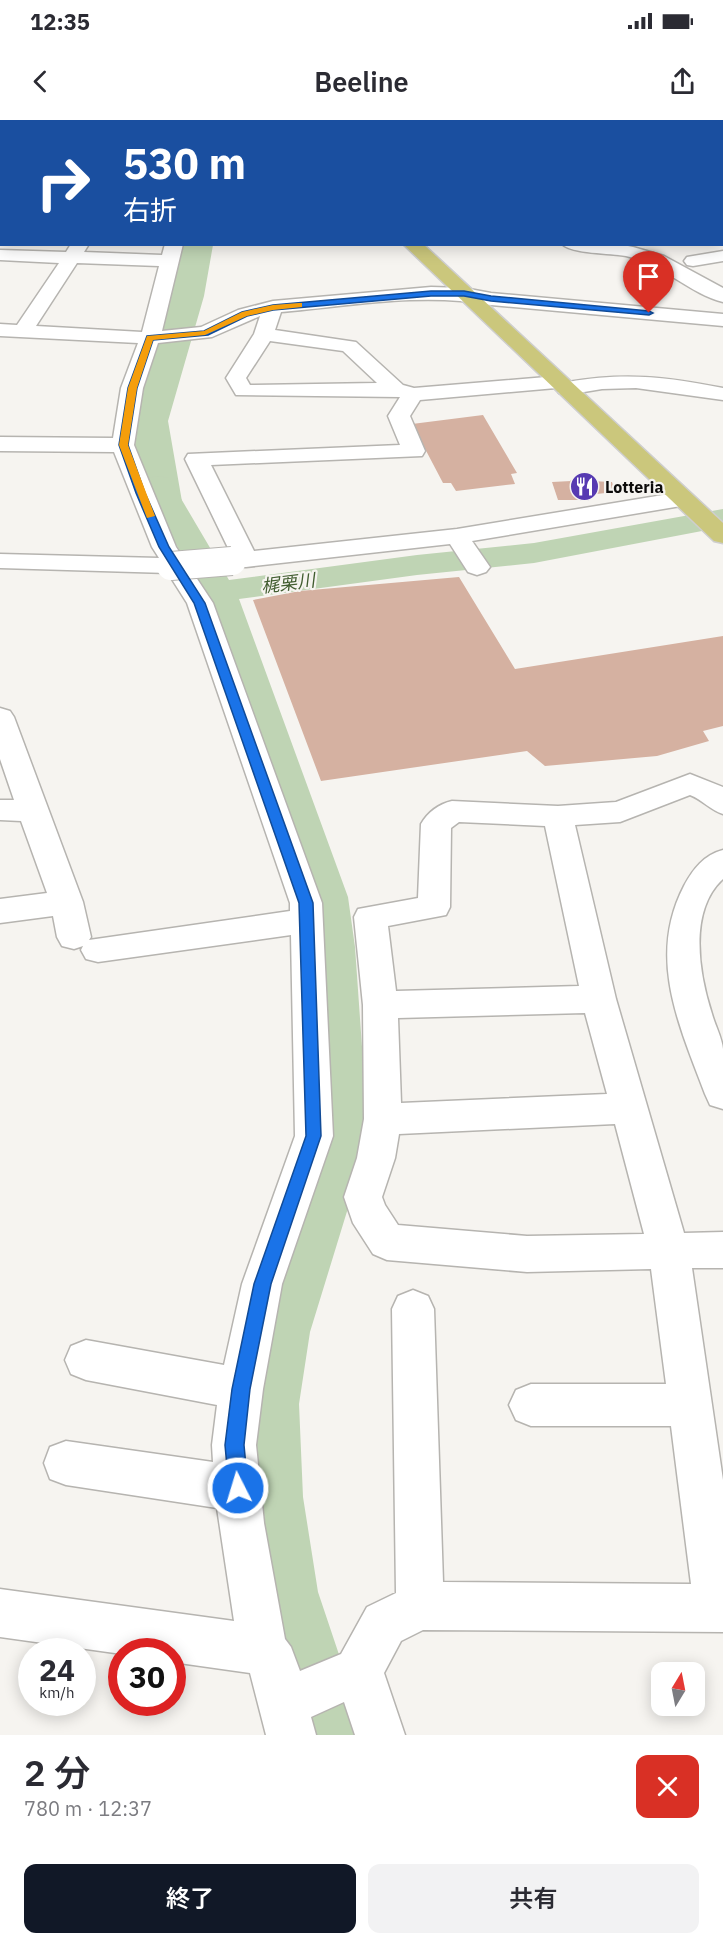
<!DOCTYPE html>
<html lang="ja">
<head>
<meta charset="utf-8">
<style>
  body { margin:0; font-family:"IBM Plex Sans","Noto Sans JP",sans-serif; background:#f2f2f3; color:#2b2b33; height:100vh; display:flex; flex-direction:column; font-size:22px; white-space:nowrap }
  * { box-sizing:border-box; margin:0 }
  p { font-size:20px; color:#7c7c81 }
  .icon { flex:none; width:33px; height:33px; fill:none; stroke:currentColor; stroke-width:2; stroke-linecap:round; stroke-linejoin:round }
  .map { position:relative; height:1615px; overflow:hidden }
  .side { display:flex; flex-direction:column; background:#fff; flex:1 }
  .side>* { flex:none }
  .guide { position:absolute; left:0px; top:0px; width:723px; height:126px; box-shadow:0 3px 15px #0003; background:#1a4fa0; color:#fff; overflow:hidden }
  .needle { width:39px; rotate:10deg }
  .buttons { position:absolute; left:651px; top:1542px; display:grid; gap:12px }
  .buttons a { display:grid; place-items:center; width:54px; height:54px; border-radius:12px; background:#fff; box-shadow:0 3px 15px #0003; font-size:30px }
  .speed { position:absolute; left:18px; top:1518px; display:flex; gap:12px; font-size:30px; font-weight:700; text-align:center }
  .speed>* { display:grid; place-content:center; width:78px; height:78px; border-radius:50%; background:#fff; box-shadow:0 3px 15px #0003; line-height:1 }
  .speed small { font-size:15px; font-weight:400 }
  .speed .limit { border:9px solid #d22; background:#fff; color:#111 }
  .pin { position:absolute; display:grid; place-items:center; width:51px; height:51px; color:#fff; margin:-62px -26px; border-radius:50% 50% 50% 0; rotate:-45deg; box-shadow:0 0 6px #0007 }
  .pin .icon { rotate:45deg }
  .me { position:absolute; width:66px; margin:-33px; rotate:355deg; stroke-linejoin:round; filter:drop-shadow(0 0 4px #0008) }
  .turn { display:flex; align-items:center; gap:21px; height:126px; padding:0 24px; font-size:27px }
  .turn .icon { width:78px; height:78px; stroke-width:2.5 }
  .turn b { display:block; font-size:42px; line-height:51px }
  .round { display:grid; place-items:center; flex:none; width:63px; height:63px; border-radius:12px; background:#f2f2f3 }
  .summary { display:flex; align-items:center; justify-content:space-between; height:102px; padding:0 24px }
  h1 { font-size:36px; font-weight:600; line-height:45px }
  .primary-button { display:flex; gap:12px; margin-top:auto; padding:12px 24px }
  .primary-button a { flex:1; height:69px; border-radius:12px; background:#111827; color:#fff; font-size:24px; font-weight:600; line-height:69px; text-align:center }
  .primary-button a+a { background:#f2f2f3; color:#2b2b33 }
  .status { display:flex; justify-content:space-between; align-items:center; height:42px; padding:0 30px; background:#fff; direction:ltr }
  .status svg { height:16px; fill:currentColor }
  header { display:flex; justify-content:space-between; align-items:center; height:78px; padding:0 24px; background:#fff; font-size:27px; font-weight:600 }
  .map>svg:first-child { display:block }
  .water { fill:#bfd4b4 }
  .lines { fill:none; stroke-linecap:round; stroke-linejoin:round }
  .river { fill:#bfd4b4; fill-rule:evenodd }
  .building { fill:#d5b1a1 }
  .minor-casing { stroke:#b6b4b0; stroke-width:3 }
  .major-casing { stroke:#cecece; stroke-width:3 }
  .minor { fill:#fff; fill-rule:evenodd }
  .major { fill:#cbc77c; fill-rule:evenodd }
  .rail-casing { stroke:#5e5d5b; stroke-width:4 }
  .rail { stroke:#f6f4f0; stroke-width:2; stroke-dasharray:7; stroke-linecap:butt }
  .minor-bridge-casing { stroke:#b6b4b0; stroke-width:30; stroke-linecap:butt }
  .minor-bridge { stroke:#fff; stroke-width:28 }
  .route { fill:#1a73e8; stroke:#114b97; stroke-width:1.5 }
  .slow { fill:#f59e0b }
  .labels { text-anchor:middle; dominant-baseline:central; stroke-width:4.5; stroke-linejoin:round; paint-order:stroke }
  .far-poi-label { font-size:16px; font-weight:bold; fill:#0c0b0a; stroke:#f6f4f0; text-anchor:start }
  .far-water-label { font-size:18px; font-style:italic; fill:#415d30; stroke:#f6f4f0 }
</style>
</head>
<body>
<div class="status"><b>12:35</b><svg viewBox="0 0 49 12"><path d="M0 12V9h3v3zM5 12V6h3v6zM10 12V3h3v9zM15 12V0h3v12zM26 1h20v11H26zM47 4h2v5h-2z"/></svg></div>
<header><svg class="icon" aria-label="back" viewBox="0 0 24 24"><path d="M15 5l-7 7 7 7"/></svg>Beeline<svg class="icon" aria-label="share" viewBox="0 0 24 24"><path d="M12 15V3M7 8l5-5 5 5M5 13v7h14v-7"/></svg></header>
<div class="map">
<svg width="723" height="1615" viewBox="0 0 723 1615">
  <rect width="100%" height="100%" fill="#f6f4f0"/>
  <polygon class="water" points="176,125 213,125 204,176 168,301 188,416 148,366 135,325 144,267"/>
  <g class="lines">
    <polygon class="river" points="158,356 169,358 173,365 229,460 417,435 534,423 723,389 723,407 534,443 417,455 239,479 348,777 355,827 363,941 364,1036 310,1212 299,1284 303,1377 318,1472 366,1615 300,1615 256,1472 243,1377 241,1284 254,1212 314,1036 315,941 311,827 306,777 202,471 143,365 147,358"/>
  </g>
  <g class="building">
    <polygon points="483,295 517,353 511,354 515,364 456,371 451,363 443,363 412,304"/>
    <polygon points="570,360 612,362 615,372 587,375 587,380 558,380 552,362 571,361"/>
    <polygon points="459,457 515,549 723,516 723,606 703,611 709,621 657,636 545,646 527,631 321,661 253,480 300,471"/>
  </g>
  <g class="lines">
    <defs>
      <g id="minor">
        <polygon points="0,0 6,2 2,2 2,10"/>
        <polygon points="88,0 104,0 88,2"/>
        <rect x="201" y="0" width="16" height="2"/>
        <polygon points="486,0 502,0 503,2 487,2"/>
        <polygon points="563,0 603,0 602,2"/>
        <polygon points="618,0 634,0 634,2 619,2"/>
        <polygon points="677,0 693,0 693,2 678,2"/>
        <rect x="722" y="45" width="1" height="12"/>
        <rect x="0" y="54" width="2" height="10"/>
        <path d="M71 124H89L84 132 162 135 165 124H183L162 211 201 207 238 190 273 181 431 167 464 168 491 173 723 194V206L491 185C422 172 350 186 281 192L275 210 356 222 403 265 414 268 558 256 565 258 568 262C626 252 666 257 723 268V280L636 268 602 269 566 275 559 273 556 268 420 280 410 296 425 331 422 336 211 345 254 431 457 409 681 372 689 374 693 379 689 384 681 386 472 421 490 447 486 452 477 455 468 452 450 424 246 447 223 446 220 441 223 436 231 434 185 339 188 334 400 325 388 296 400 277 236 275 226 258 254 214 260 196 212 217 158 223 143 268 134 325 176 427 213 483 322 783 333 1016 282 1164 263 1269 256 1325 264 1403 285 1519 291 1527 300 1551 341 1534 367 1487 396 1473 392 1189 398 1176 413 1170 428 1176 434 1189 443 1462 691 1464 671 1306H531L516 1300 509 1285 516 1270 531 1264H666L651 1149 527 1152 387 1140 373 1134 353 1103 344 1077 357 1038 364 999 363 885 354 797 358 789 418 778 421 704C428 692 439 684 452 681L558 686 616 682 690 654 723 667V694C710 690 703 680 690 675L620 702 575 705 616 879 684 1113 723 1112V1148H692L723 1360V1512L423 1510 401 1521 384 1553 405 1615H355L344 1582 311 1597 316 1615H266L250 1553 172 1542V1532H122V1534L0 1517V1469L234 1501 217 1388 66 1365 50 1359 44 1343 50 1327 66 1321 213 1342 212 1325 217 1285 86 1260 71 1254 65 1240 71 1226 86 1220 224 1245 242 1164 295 1016 291 815 98 842 86 839 81 830 83 826 74 829 62 826 57 817 53 796 0 803V779L47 773 21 701 0 700V680H14L0 639V588L10 591 14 597 83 782 91 817 89 820 290 791V783L187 483 168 453 0 448V434L159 438 152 427 114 332 0 331V317L113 318 121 268 138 223 0 216V204L17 205 59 143 0 140V130L66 132ZM77 143 159 146 142 212 36 206ZM270 221 343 231 377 263 250 265 246 258ZM459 702 545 706 579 866 396 871 388 806 446 795 450 787 451 708ZM585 893 607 974 401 983 398 898ZM615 1004 644 1114 527 1116 398 1105 385 1085 382 1077 395 1038 399 1014Z"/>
        <path d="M562 124H618L633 127 664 136 723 168V182C690 174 663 144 626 136 611 133 571 134 562 124Z"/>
        <polygon points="723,131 723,141 693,146 687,145 684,141 687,137"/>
        <path d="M723 730V759C688 791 699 854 712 894 715 905 722 918 723 929 723 949 723 969 723 989L710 985 705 974C679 905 647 837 684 766 693 749 704 735 723 730Z"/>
      </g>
      <g id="major">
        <polygon points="271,0 287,0 287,2 272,2"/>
        <polygon points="403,124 423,124 723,403 723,423 714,421"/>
      </g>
    </defs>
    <use href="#minor" class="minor-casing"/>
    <use href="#major" class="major-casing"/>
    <use href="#minor" class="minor"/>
    <use href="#major" class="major"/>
    <defs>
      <polyline id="rail" points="535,0 537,2"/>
    </defs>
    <use href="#rail" class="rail-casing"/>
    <use href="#rail" class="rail"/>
    <defs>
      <polyline id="minor-bridge" points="171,446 232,441"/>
    </defs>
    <use href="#minor-bridge" class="minor-bridge-casing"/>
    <use href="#minor-bridge" class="minor-bridge"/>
  </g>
  <polygon class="route" points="431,171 464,171 491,176 649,191 653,193 649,195 491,181 464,176 431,176 273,190 247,196 208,215 153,220 137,268 128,325 145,373 169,427 205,483 313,783 321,1016 271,1164 250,1269 244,1325 248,1368 245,1375 238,1378 232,1375 229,1368 225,1325 232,1269 254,1164 306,1016 299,783 194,483 159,427 136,373 119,325 128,268 147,216 204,211 242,192 273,185"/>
  <polygon class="slow" points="299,183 302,183 302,187 273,190 247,196 205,215 153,220 137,268 128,325 155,396 147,398 119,325 128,268 147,216 204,211 242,192 273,185"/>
  <defs>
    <symbol id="restaurant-disc" viewBox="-11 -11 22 22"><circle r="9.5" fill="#573ab2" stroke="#f6f4f0"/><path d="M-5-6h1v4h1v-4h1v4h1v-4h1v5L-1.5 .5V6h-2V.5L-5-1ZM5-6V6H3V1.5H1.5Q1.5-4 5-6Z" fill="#fff"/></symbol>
  </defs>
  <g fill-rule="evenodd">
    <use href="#restaurant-disc" x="568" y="350" width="33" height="33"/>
  </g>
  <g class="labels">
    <g class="far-poi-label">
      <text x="605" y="367">Lotteria</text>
    </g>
    <g class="far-water-label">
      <text transform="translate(288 463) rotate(-7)">梶栗川</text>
    </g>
  </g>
</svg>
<div class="buttons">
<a><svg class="needle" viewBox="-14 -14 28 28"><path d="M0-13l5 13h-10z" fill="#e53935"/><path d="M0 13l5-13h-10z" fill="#7c7c81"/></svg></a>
</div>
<div class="speed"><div>24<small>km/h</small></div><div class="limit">30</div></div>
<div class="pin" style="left:649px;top:193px;background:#d93025"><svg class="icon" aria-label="arrive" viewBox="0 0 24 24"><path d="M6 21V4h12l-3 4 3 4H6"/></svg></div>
<svg class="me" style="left:238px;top:1368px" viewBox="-20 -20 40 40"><circle r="17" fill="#1a73e8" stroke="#fff" stroke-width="3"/><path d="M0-11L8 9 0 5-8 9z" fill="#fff"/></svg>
<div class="guide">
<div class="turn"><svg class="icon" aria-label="right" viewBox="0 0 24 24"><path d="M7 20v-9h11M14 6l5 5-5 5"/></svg><div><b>530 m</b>右折</div></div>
</div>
</div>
<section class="side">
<div class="summary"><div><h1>2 分</h1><p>780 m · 12:37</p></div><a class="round" style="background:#d93025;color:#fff"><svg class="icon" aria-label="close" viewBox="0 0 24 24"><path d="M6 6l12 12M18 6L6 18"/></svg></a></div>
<div class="primary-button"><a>終了</a><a>共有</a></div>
</section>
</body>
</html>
